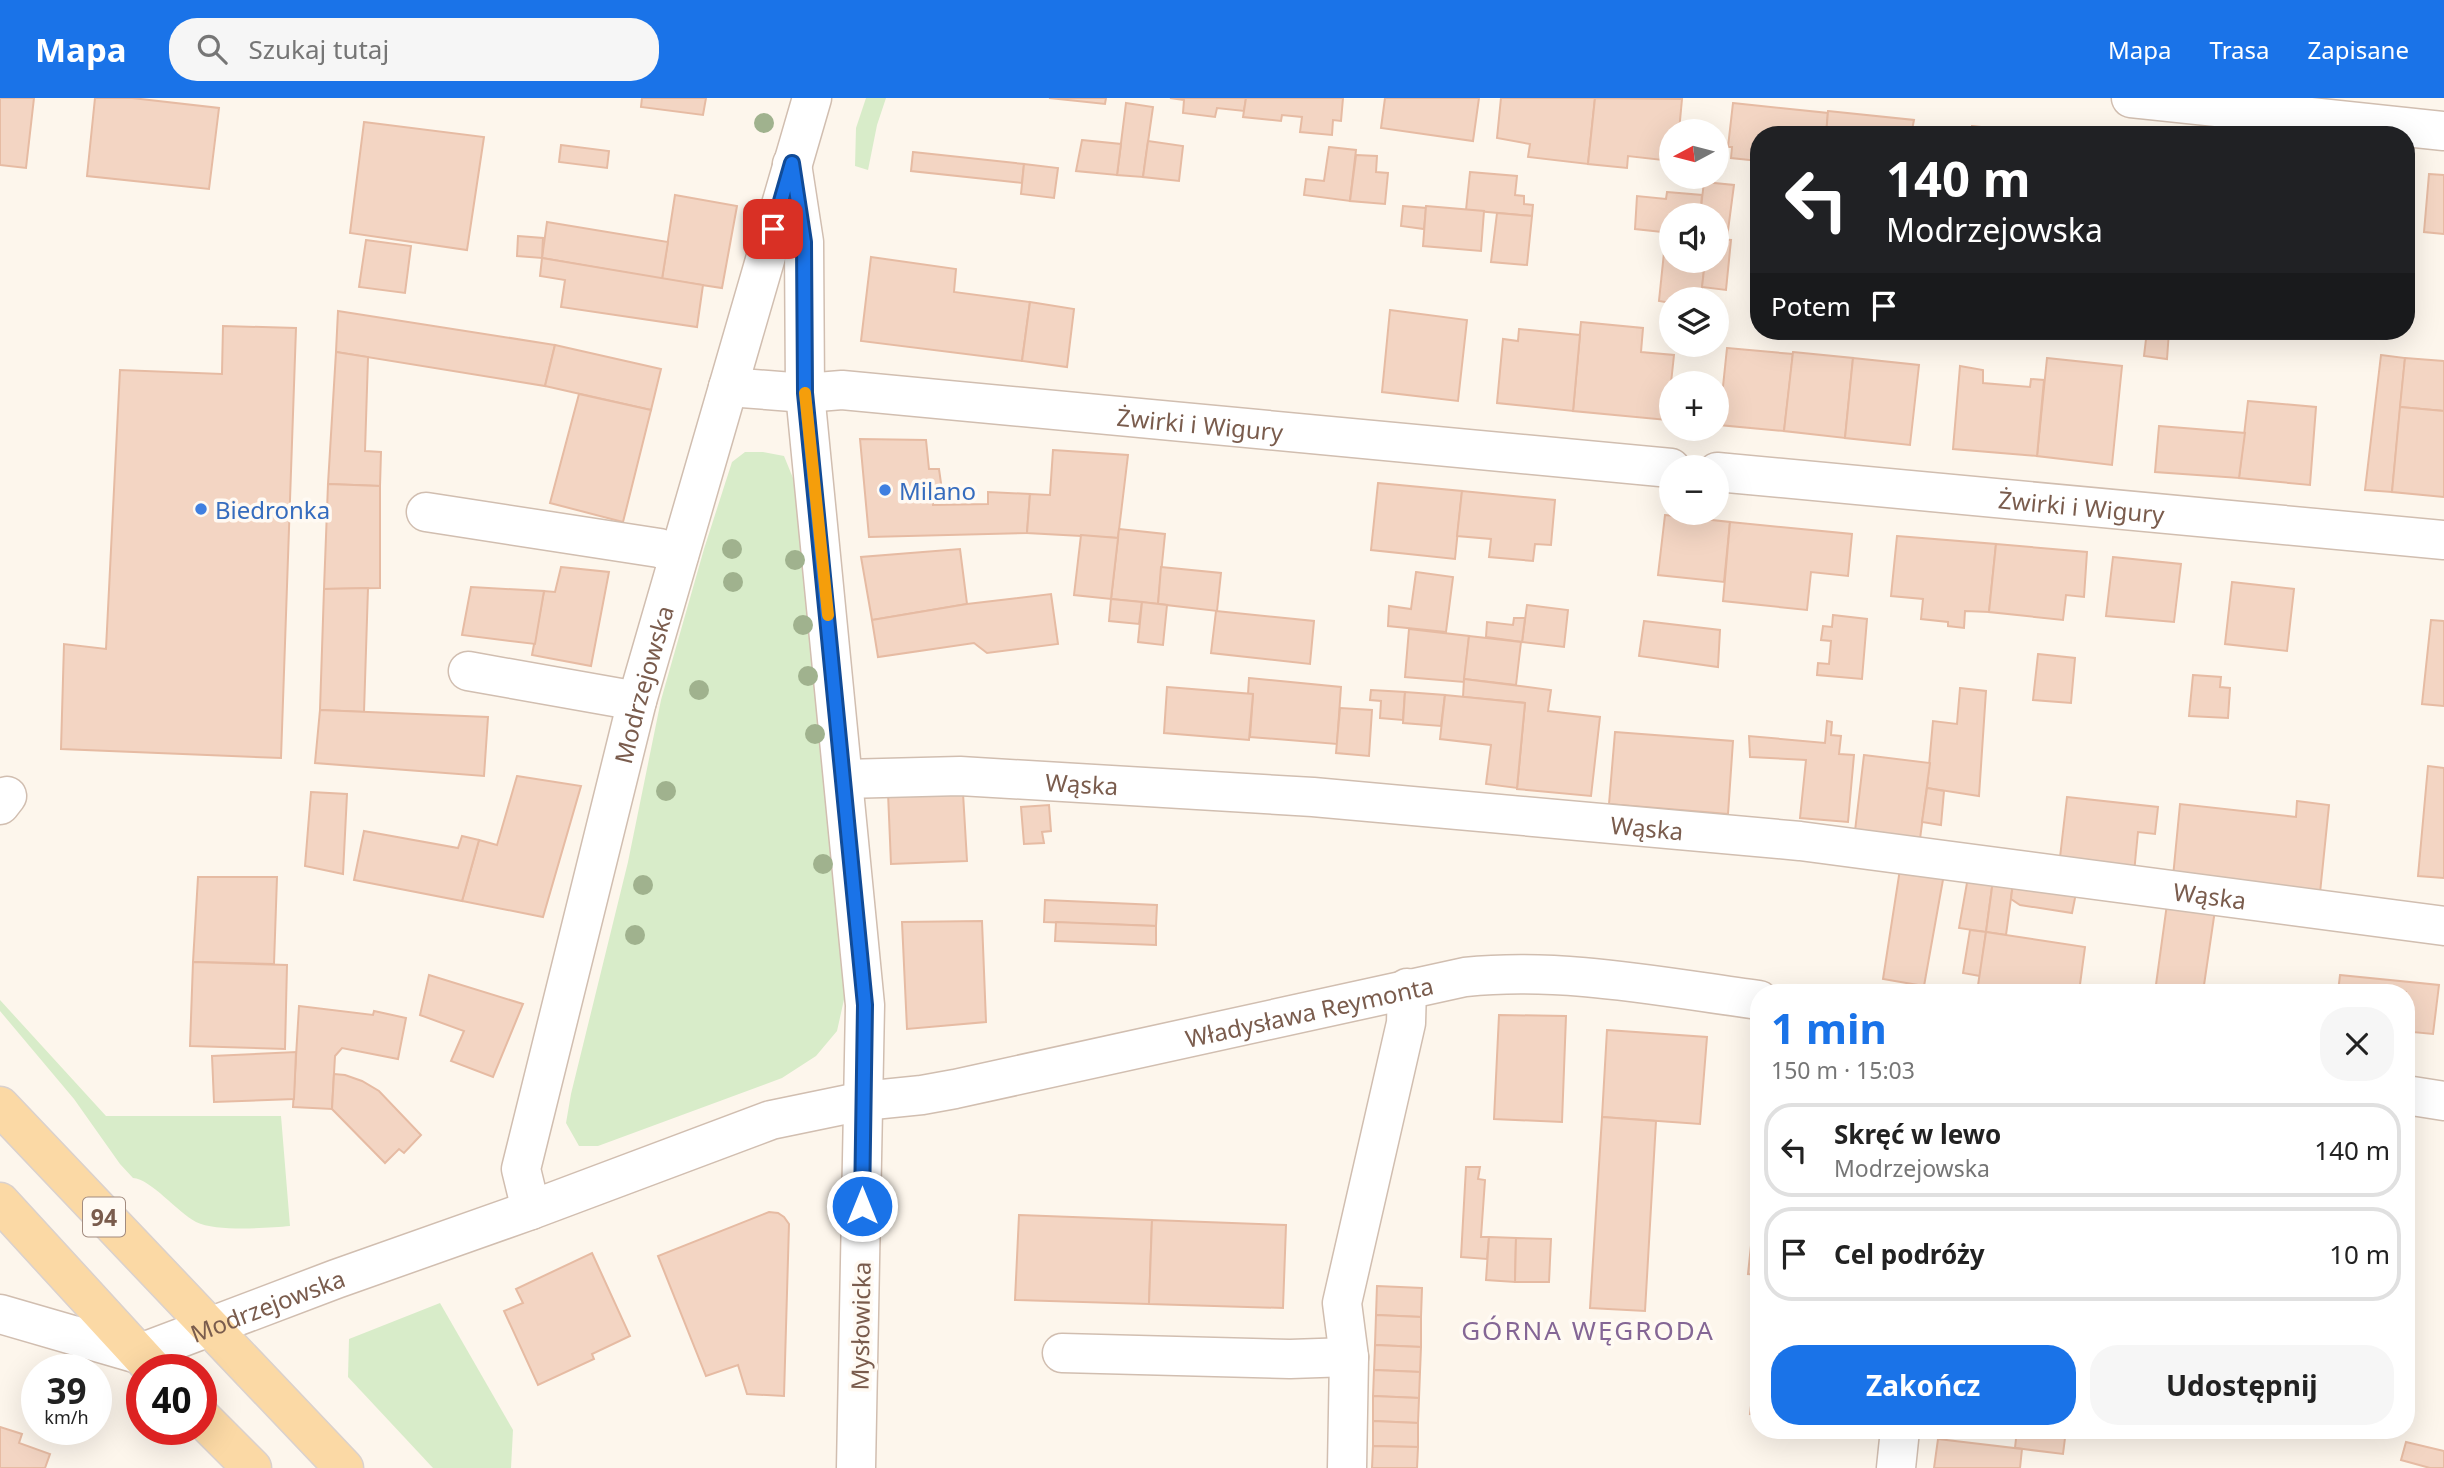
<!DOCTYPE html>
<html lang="pl">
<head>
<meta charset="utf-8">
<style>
  body { margin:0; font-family:"Noto Sans",sans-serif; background:#f6f6f6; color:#222; height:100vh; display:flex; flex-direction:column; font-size:26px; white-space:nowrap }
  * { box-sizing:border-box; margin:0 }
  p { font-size:23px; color:#767676 }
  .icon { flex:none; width:38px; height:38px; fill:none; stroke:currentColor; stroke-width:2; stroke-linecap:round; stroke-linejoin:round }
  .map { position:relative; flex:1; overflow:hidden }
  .panel { position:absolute; left:1750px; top:886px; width:665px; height:455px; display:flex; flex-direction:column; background:#fff; border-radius:28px; box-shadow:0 7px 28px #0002 }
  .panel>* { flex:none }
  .guide { position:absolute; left:1750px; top:28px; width:665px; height:214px; border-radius:28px; box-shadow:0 7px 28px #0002; background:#202124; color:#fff; overflow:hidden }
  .needle { width:46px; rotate:263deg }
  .controls { position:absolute; left:1659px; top:21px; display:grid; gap:14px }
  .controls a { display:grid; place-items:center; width:70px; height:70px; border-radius:50%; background:#fff; box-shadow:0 7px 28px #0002; font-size:35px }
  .speed { position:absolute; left:21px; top:1256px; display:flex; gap:14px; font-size:35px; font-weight:700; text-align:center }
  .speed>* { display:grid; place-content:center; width:91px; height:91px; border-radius:50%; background:#fff; box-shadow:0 7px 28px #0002; line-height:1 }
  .speed small { font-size:18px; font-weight:400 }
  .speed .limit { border:10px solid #d22; background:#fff; color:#111 }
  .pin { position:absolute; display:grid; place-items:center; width:60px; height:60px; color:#fff; margin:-30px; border-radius:14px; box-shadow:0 4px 10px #0006 }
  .me { position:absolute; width:77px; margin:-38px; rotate:0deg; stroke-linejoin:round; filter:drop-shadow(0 0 5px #0008) }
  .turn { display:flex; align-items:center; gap:24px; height:147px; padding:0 21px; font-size:32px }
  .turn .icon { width:91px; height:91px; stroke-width:2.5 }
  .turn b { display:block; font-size:49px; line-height:60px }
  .then { display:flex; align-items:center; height:66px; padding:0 21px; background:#0003; gap:14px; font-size:26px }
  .round { display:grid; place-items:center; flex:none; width:74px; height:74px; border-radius:28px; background:#f6f6f6 }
  .overview { display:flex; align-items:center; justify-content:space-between; height:119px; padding:0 21px }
  h1 { font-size:42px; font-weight:700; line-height:52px; color:#1a73e8 }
  .button { display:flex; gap:14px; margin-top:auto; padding:14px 21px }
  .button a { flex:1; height:80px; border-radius:28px; background:#1a73e8; color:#fff; font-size:28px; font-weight:700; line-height:80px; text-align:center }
  .button a+a { background:#f6f6f6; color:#222 }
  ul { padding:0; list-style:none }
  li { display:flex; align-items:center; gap:21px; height:94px; margin:0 14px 10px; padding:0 7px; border:4px solid #e0e0e0; border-radius:28px }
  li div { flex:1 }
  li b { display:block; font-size:26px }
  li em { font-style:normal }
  header { display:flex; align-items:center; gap:42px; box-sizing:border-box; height:98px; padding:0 35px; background:#1a73e8; color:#fff }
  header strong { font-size:33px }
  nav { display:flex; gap:38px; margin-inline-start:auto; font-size:24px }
  .search { width:490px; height:63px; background:#f6f6f6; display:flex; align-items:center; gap:18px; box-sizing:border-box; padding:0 24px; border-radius:28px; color:#767676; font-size:26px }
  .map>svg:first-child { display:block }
  .green { fill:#d8ecc9 }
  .building { fill:#f3d5c3; stroke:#e6bba3; stroke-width:2 }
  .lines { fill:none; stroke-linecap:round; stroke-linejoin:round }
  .minor-casing { stroke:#d1beb0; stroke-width:41 }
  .major-casing { stroke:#dad1cd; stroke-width:41 }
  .minor { stroke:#fff; stroke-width:38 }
  .major { stroke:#fbd9a5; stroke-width:38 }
  .tree { fill:#a0b28e }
  .route-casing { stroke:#114b97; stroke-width:18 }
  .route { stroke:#1a73e8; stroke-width:12 }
  .slow { stroke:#f59e0b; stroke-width:12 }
  .shop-dot { fill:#3f7fe0; stroke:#fffaf3; stroke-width:2.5 }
  .labels { text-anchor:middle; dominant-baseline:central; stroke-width:7; stroke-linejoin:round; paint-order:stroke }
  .shield { fill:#fffaf3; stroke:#a28b7f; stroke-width:2 }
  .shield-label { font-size:23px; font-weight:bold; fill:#7a5c4d }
  .street-label { font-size:24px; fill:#7a5c4d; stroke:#fffaf3 }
  .shop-label { font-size:24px; fill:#366cbe; stroke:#fffaf3; text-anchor:start }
  .neighbourhood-label { font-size:26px; letter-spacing:2px; fill:#846695; stroke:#fffaf3 }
</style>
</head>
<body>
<header>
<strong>Mapa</strong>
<div class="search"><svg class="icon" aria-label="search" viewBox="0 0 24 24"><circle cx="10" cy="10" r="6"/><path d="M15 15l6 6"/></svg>Szukaj tutaj</div>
<nav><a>Mapa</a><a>Trasa</a><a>Zapisane</a></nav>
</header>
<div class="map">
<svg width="2444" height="1370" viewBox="0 0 2444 1370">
  <rect width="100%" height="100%" fill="#fdf6ec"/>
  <g class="green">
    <polygon points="866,0 886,0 877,27 868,72 855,68 856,30"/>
    <polygon points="745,354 763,354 784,358 795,385 845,897 837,933 816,958 782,980 598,1048 579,1048 566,1025 571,996 628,764 661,602 704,451 732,364"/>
    <path d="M0 902 106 1018H281L290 1128C267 1130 217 1134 196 1124 177 1114 151 1081 133 1080L120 1066 74 1001 0 913Z"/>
    <polygon points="440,1205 513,1332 511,1370 433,1370 348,1279 349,1241"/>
  </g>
  <g class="building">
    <polygon points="0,0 34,0 26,70 0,67"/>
    <polygon points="95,0 132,0 219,10 209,91 87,78"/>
    <polygon points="642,0 706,0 703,17 641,9"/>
    <polygon points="1049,0 1106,0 1105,6"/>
    <polygon points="1170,0 1246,0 1244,13 1217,10 1215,19 1183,15 1184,2"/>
    <polygon points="1246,0 1343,0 1341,23 1333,22 1332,37 1300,34 1302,19 1282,17 1281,23 1243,19"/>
    <polygon points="1385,0 1479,0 1473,43 1381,30"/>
    <polygon points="1501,0 1595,0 1588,66 1528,59 1530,46 1497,40"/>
    <polygon points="1595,0 1682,1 1679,33 1671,33 1671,63 1628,58 1627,70 1588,66"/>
    <polygon points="1126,5 1153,9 1143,79 1117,77"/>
    <polygon points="1733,5 1828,15 1826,37 1759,37 1759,63 1731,60 1732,49 1728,49"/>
    <polygon points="1828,13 1914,22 1911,37 1826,37"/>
    <polygon points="364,24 484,39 467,152 350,135"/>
    <polygon points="1972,28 2055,37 1972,37"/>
    <polygon points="1082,42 1121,46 1117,77 1076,73"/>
    <polygon points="1148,43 1183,48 1179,83 1143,79"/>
    <polygon points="561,47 609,53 607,70 559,64"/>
    <polygon points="1329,49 1356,52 1350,103 1304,97 1306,81 1324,83"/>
    <polygon points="913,54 1024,66 1022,85 911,73"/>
    <polygon points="1356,57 1377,58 1376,74 1388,75 1385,106 1350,103"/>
    <polygon points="1024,66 1058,70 1054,100 1021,96"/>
    <polygon points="1470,74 1517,78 1515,97 1524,98 1524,106 1533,107 1532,118 1466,112"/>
    <polygon points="2429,76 2444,77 2444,136 2424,134"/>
    <polygon points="1704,84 1734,87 1727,140 1717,139 1717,117 1700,117"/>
    <polygon points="1667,94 1702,97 1700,117 1671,117 1671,135 1635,131 1637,98 1666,101"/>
    <polygon points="675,97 737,108 722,190 662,181"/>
    <polygon points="1403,108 1426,110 1424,131 1401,128"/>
    <polygon points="1426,108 1484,113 1481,153 1423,148"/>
    <polygon points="1497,115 1532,118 1527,167 1491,164"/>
    <polygon points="547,124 668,144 662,181 542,160"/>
    <polygon points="1666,135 1671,135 1671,163 1705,163 1701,201 1671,201 1671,205 1659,203"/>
    <polygon points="518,138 543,140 542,160 517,158"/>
    <polygon points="1717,141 1731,142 1726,192 1702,189 1705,163 1717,163"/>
    <polygon points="366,142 411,148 405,195 359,189"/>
    <polygon points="871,159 956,171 954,194 1030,204 1022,263 861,243"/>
    <polygon points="542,160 703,187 697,229 561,209 565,182 540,178"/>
    <polygon points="1030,204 1074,211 1067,269 1022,263"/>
    <polygon points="1390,212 1467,222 1458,303 1382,294"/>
    <polygon points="338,213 555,247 545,288 336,254"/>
    <polygon points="1581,224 1643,230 1641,254 1674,257 1667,322 1573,313"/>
    <polygon points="223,228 296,230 281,660 61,651 64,546 106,551 120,272 222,276"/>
    <polygon points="1519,231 1580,237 1573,313 1497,305 1503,241 1518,243"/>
    <polygon points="2147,233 2169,233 2167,261 2144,258"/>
    <polygon points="555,247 661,271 651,312 545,288"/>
    <polygon points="1727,250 1793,256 1784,333 1719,327"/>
    <polygon points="336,254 368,259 365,353 381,354 380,388 328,386"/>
    <polygon points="1793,254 1853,260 1845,340 1784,333"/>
    <polygon points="2381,257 2405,260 2392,394 2365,392"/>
    <polygon points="1853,260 1919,267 1910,347 1845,340"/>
    <polygon points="2047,260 2122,268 2112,367 2037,358"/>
    <polygon points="2405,260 2444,263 2444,313 2400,309"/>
    <polygon points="1960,268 1983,272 1983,285 2030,289 2031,281 2044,282 2037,358 1953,351"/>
    <polygon points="579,296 651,312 623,424 550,405"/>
    <polygon points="2248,303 2316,309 2310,387 2239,380"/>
    <polygon points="2400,309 2444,313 2444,399 2392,394"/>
    <polygon points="2159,328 2245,335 2239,380 2155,374"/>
    <polygon points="860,341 926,342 929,371 939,371 942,392 932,393 933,407 988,406 988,394 1030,396 1027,435 869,439"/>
    <polygon points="1053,352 1128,357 1118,440 1027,435 1030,396 1050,397"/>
    <polygon points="1378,385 1462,393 1455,461 1371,452"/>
    <polygon points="328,386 380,388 380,490 324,491"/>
    <polygon points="1462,393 1555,402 1551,447 1535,446 1533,463 1489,459 1491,441 1457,438"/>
    <polygon points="1665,417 1730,424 1724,484 1658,477"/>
    <polygon points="1730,424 1852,436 1848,478 1811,474 1807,512 1723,503"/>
    <polygon points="1119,431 1165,436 1158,506 1111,501"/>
    <polygon points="1081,437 1118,440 1111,501 1074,497"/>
    <polygon points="1897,438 1996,446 1989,514 1965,513 1964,530 1948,528 1948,524 1921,521 1923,501 1891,498"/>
    <polygon points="1996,446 2087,454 2084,499 2066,497 2063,522 1989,514"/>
    <polygon points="960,451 967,506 872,522 861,459"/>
    <polygon points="2113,459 2181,466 2174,524 2106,518"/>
    <polygon points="561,469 609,474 591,568 532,557 544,493 555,494"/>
    <polygon points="1161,469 1221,475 1217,513 1158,506"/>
    <polygon points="1416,474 1453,479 1446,534 1388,528 1389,508 1411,511"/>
    <polygon points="2232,484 2294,491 2287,553 2225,546"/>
    <polygon points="471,489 544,493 535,546 462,537"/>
    <polygon points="368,490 364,614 320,612 324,491"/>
    <polygon points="1051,496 1058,546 987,555 974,545 878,559 872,522 967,506"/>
    <polygon points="1111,501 1142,504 1139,526 1109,523"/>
    <polygon points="1142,504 1167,507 1163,547 1138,544"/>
    <polygon points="1527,507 1568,512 1564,549 1522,544"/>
    <polygon points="1216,513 1314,523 1310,566 1211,555"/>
    <polygon points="1833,517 1867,521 1862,581 1817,577 1818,565 1829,566 1831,543 1821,542 1823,528 1832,529"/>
    <polygon points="1514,520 1525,520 1522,544 1486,539 1487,524 1513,527"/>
    <polygon points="2431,522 2444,523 2444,608 2422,606"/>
    <polygon points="1644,523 1720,532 1718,569 1639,558"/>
    <polygon points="1409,531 1469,538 1464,584 1405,579"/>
    <polygon points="1469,538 1521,544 1516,587 1464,581"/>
    <polygon points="2038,556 2075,560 2071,605 2033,602"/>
    <polygon points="2193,577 2221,579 2220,589 2230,590 2228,620 2189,618"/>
    <polygon points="1249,580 1341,589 1337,646 1250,639 1253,596 1248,596"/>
    <polygon points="1464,581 1551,592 1548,613 1600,619 1591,698 1517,691 1525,605 1463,599"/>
    <polygon points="1167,589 1253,596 1249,642 1164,635"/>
    <polygon points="1960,590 1986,593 1979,698 1927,690 1933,623 1957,626"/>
    <polygon points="1371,592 1405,594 1403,622 1380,620 1381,603 1370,602"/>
    <polygon points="1405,594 1445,597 1441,628 1403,625"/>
    <polygon points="1445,597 1525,605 1517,690 1486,686 1491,647 1440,641"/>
    <polygon points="1340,610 1372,612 1369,658 1336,655"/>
    <polygon points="320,612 488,619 484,678 315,665"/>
    <polygon points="1827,623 1832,624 1831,637 1841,638 1839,656 1854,657 1848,724 1800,720 1806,662 1750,659 1749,638 1825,645"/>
    <polygon points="1615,634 1733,643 1728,716 1609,706"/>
    <polygon points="1864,657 1930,665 1920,741 1855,733"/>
    <polygon points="2428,668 2444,670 2444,780 2418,778"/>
    <polygon points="517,678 581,688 543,819 462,803 479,742 497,747"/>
    <polygon points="1927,690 1944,693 1941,727 1922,724"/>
    <polygon points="311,694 347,696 343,776 305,768"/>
    <polygon points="888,695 963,695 967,763 891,766"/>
    <polygon points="2067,699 2158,709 2155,736 2138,734 2134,775 2059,768"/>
    <polygon points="2297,703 2329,707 2320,795 2173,779 2180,706 2296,719"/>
    <polygon points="1049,707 1051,733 1042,734 1044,745 1024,746 1021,709"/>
    <polygon points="364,733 458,750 462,738 479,742 462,803 354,782"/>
    <polygon points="1900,771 1944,776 1924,888 1883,881"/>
    <polygon points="198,779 277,779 274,866 193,864"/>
    <polygon points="1968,779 1993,782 1986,834 1959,830"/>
    <polygon points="1993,782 2013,785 2006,837 1986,834"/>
    <polygon points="2013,785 2076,795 2072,815 2020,807 2011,801"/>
    <polygon points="1045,802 1157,807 1156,828 1044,824"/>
    <polygon points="2167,806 2215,812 2203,894 2155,894"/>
    <polygon points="982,823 986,924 907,931 902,824"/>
    <polygon points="1056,824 1156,828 1156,847 1055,843"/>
    <polygon points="1970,832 1986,834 1980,878 1963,875"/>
    <polygon points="1986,834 2085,849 2079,894 1977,894"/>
    <polygon points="193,864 287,867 285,951 190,948"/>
    <polygon points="429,877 523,906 493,979 451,963 464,933 420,917"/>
    <polygon points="2340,877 2439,887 2433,936 2413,934 2409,963 2406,963 2406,894 2338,894"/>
    <polygon points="299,908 373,917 374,913 406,920 398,961 342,950 335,958 332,1011 293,1009"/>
    <polygon points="1499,917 1566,918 1562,1024 1494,1021"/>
    <polygon points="1607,932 1707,939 1700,1026 1602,1019"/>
    <polygon points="296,954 294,1001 214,1004 212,958"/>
    <polygon points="334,976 345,977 362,983 379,993 421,1037 404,1055 399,1051 385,1065 332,1011"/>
    <polygon points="1602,1019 1656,1023 1645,1213 1590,1210"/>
    <polygon points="1466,1069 1480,1069 1478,1081 1485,1082 1481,1139 1489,1139 1487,1161 1461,1159"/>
    <polygon points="1756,1100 1759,1100 1759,1177 1748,1176"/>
    <polygon points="769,1114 778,1115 784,1119 789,1126 784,1298 747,1296 738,1267 706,1278 658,1158"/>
    <polygon points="1019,1117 1152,1122 1149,1206 1015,1202"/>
    <polygon points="1152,1122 1286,1127 1283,1210 1149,1206"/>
    <polygon points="1489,1139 1516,1140 1515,1184 1486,1182"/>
    <polygon points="1516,1140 1551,1141 1549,1184 1515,1184"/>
    <polygon points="592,1155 630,1238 592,1256 594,1261 538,1287 504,1213 523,1205 516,1191"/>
    <polygon points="1377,1188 1422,1190 1421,1219 1376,1217"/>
    <polygon points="1376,1217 1421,1219 1421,1249 1375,1247"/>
    <polygon points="1759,1240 1759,1317 1750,1316"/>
    <polygon points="1375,1247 1421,1249 1420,1274 1374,1272"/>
    <polygon points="1374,1272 1420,1274 1419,1300 1373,1298"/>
    <polygon points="1373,1298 1419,1300 1418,1325 1373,1323"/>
    <polygon points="1373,1323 1418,1325 1418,1349 1373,1348"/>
    <polygon points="0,1329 22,1336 19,1345 50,1356 45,1370 0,1370"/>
    <polygon points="2017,1332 2066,1332 2063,1356 2015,1350"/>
    <polygon points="1938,1341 2022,1351 2020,1370 1934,1370"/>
    <polygon points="2406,1344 2444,1353 2444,1370 2430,1370 2401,1362"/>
    <polygon points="1373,1348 1418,1349 1417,1370 1372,1370"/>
  </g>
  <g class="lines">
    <defs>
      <g id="minor">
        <polyline points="2131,0 2444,33"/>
        <polyline points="792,66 804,144 805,295 865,907 856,1370"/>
        <path id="s1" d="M728 289 805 295 842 292 1671 370"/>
        <path id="s2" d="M1717 374 2444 442"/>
        <polyline points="426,414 659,450 679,457"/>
        <polyline points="468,573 637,603"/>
        <path id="s3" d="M844 681 960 678 1313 699 1800 743 2444 828"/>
        <polyline points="0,707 7,698"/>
        <polyline points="2406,997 2444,1003"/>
        <path id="s4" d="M531 1112 521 1071 637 603 812 0"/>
        <path id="s5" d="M0 1216 138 1256 336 1181 531 1112 771 1022 863 1003 922 997 955 991 1465 879C1564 869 1661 889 1759 902"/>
        <polyline points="1062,1255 1290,1261 1349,1259"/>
        <polyline points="1347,1370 1349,1259 1342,1205 1406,925 1407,890"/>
        <polyline points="1896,1370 1900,1332"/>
      </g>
      <g id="major">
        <polyline points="0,1008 344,1370"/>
        <polyline points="0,1104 154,1272"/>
        <polyline points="201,1319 252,1370"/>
      </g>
    </defs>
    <use href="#minor" class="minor-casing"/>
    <use href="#major" class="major-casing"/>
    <use href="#minor" class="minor"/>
    <use href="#major" class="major"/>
  </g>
  <g class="tree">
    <circle cx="764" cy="25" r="10"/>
    <circle cx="732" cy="451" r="10"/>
    <circle cx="795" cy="462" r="10"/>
    <circle cx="733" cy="484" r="10"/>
    <circle cx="803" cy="527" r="10"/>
    <circle cx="808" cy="578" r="10"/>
    <circle cx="699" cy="592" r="10"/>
    <circle cx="815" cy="636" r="10"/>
    <circle cx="666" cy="693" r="10"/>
    <circle cx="823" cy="766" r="10"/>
    <circle cx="643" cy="787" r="10"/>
    <circle cx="635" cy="837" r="10"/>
  </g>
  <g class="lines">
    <defs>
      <polyline id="route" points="773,131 792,65 804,144 805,295 865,907 862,1108"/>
    </defs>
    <use href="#route" class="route-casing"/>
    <use href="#route" class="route"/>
    <polyline class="slow" points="805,295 828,517"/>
  </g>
  <g class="shop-dot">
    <circle cx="885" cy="392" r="7"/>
    <circle cx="201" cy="411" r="7"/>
  </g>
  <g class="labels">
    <rect class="shield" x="83" y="1099.5" width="42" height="39" rx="5"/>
    <g class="shield-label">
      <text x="104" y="1119">94</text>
    </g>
    <g class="street-label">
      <text stroke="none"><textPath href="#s1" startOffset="474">Żwirki i Wigury</textPath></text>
      <text stroke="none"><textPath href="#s2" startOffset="366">Żwirki i Wigury</textPath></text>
      <text stroke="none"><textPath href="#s4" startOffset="542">Modrzejowska</textPath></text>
      <text stroke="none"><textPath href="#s3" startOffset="238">Wąska</textPath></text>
      <text stroke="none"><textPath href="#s3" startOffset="805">Wąska</textPath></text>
      <text stroke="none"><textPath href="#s3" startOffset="1372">Wąska</textPath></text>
      <text stroke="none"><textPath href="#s5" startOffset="1368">Władysława Reymonta</textPath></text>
      <text stroke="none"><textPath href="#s5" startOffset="282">Modrzejowska</textPath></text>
      <text transform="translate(860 1228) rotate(-89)">Mysłowicka</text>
    </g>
    <g class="shop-label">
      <text x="899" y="392">Milano</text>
      <text x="215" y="411">Biedronka</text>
    </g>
    <g class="neighbourhood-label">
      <text x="1588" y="1232">GÓRNA WĘGRODA</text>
    </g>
  </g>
</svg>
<div class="controls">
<a><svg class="needle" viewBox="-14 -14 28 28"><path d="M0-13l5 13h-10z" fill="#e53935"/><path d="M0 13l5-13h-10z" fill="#767676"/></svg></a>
<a><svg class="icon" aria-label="sound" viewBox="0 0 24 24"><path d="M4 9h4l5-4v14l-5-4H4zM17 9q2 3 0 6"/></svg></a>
<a><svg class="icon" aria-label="layers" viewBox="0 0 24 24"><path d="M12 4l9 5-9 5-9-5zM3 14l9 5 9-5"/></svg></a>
<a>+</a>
<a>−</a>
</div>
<div class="speed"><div>39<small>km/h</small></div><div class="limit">40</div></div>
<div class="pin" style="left:773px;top:131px;background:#d93025"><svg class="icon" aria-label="arrive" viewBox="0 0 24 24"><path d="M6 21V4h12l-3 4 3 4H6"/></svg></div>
<svg class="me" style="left:862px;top:1108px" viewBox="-20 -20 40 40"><circle r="17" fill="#1a73e8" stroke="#fff" stroke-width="3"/><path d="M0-11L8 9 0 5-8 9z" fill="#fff"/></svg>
<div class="guide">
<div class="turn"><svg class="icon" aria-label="left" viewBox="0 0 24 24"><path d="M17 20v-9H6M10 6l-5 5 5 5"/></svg><div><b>140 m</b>Modrzejowska</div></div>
<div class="then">Potem<svg class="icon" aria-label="arrive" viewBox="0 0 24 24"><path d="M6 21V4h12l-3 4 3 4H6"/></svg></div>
</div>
<section class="panel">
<div class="overview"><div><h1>1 min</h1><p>150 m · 15:03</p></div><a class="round"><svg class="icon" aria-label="close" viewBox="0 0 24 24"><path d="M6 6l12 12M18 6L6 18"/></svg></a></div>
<ul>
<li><svg class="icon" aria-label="left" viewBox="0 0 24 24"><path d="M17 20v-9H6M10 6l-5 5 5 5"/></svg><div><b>Skręć w lewo</b><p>Modrzejowska</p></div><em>140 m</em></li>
<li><svg class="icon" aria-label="arrive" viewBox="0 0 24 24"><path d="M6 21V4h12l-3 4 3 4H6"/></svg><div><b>Cel podróży</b></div><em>10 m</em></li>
</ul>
<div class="button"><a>Zakończ</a><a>Udostępnij</a></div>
</section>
</div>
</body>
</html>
